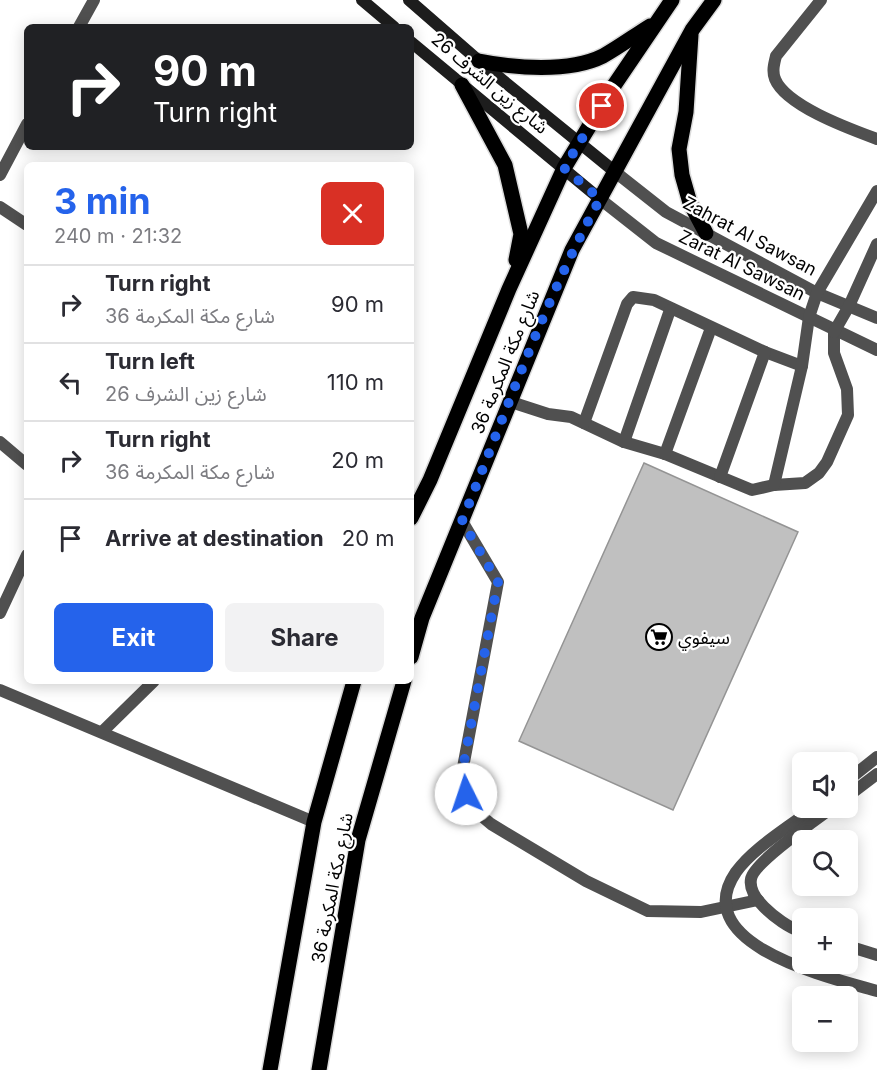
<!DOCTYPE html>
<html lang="en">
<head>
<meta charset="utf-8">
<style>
  body { margin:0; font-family:Inter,"Noto Sans Arabic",sans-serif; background:#f2f2f3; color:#2b2b33; height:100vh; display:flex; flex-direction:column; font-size:22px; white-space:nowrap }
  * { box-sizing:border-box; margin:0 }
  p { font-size:20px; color:#7c7c81 }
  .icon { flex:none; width:33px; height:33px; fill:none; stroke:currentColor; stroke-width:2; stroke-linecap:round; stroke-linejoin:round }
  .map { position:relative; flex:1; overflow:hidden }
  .panel { position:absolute; left:24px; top:162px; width:390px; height:522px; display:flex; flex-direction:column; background:#fff; border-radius:9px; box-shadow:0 3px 15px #0003 }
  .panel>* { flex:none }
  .guide { position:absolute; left:24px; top:24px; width:390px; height:126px; border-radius:9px; box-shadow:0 3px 15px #0003; background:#202124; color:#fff; overflow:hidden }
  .tools { position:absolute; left:792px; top:752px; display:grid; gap:12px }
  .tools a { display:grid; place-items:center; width:66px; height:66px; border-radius:9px; background:#fff; box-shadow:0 3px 15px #0003; font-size:30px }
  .pin { position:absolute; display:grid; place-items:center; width:51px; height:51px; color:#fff; margin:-26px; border:3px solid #fff; border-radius:50%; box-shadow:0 2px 6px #0007 }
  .me { position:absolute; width:66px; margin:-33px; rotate:356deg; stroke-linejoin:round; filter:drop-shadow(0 0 4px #0008) }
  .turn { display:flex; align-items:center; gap:21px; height:126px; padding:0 30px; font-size:27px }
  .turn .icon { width:78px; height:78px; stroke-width:2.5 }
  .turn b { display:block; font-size:42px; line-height:51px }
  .round { display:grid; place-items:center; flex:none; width:63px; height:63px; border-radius:9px; background:#f2f2f3 }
  .headline { display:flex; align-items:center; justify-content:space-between; height:102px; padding:0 30px }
  h1 { font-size:36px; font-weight:700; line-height:45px; color:#2563eb }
  .button { display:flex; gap:12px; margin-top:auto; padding:12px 30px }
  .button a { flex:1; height:69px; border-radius:9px; background:#2563eb; color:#fff; font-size:24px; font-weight:700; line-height:69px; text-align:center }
  .button a+a { background:#f2f2f3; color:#2b2b33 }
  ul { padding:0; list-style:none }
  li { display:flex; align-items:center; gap:18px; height:78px; padding:0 30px; border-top:2px solid #e1e1e2 }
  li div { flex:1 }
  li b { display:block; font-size:22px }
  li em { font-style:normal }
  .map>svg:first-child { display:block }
  .building { fill:#c0c0c0; stroke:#949494; stroke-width:1.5 }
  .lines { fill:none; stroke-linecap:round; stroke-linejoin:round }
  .primary-casing { stroke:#dbdbdb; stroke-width:18 }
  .lane { stroke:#505050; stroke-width:12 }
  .street { stroke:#505050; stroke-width:12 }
  .secondary { stroke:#1d1d1d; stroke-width:12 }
  .primary { stroke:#000; stroke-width:15 }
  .route { stroke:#2563eb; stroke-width:10; stroke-dasharray:0 18 }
  .labels { text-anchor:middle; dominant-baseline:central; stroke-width:4.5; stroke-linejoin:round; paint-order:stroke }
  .street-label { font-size:18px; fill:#000; stroke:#fff }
  .poi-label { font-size:18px; fill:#000; stroke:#fff; text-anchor:start }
</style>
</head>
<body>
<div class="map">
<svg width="877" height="1070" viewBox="0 0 877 1070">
  <rect width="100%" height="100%" fill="#fff"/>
  <polygon class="building" points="644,463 798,532 673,810 519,741"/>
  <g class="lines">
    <defs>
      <g id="primary">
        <polyline points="691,35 686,112 679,149 682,175 690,203 706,233"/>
        <path d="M479 61C514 68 569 73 603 56 619 47 634 36 650 26"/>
        <polyline points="462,85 505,165 521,234 516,260"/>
        <polyline points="411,518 430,480 509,289 564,168 613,87 672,0"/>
        <polyline points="411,657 422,618 572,250 692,30 714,0"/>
        <polyline points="270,1070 314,822 354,681"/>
        <polyline points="319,1070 358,840 404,681"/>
      </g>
    </defs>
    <use href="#primary" class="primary-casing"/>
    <g class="lane">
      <path d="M821 0 776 56C774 64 772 71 775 79 786 106 850 129 877 139"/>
      <polyline points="511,402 548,414 571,417 624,442 665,454 752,490 774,485 805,483 819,473 827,462 848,415 847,389 834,353 834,332"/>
      <polyline points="584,423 627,304 633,297 654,300 765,352 802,366"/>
      <polyline points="624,442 670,310"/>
      <polyline points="665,454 711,328"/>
      <polyline points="720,477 765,352"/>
      <polyline points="774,485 802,366 809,317"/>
      <polyline points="462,521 498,582 461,778 466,794 478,813 491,824 586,881 648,911 701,912 758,900"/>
    </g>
    <g class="street">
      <polyline points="79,27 94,0"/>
      <polyline points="614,171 666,212 817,293 877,318"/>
      <polyline points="0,175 27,124"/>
      <polyline points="600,199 656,243 877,350"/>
      <polyline points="0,207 27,225"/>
      <polyline points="809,317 817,293 877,191"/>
      <polyline points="834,332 849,306 877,244"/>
      <polyline points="0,442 27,465"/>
      <polyline points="0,613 27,555"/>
      <polyline points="0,690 314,822"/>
      <polyline points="102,732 154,681"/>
      <polyline points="848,780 877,757"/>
      <polyline points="848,796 877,774"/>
      <path d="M814 807C790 827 755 846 736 872 686 945 832 978 877 991"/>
      <path d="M802 932C789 928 774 917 764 907 757 900 749 890 751 879 753 863 817 819 833 807"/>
      <polyline points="848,946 877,955"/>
    </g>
    <g class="secondary">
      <polyline points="362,0 394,27"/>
      <polyline points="409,0 479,61 614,171"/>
      <polyline points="411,42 600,199"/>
    </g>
    <use href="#primary" class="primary"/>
  </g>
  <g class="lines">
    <path class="route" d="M466 794 461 778 498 582 462 521C506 413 544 301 600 199L564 168 602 106"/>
  </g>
  <defs>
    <symbol id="supermarket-ring" viewBox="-11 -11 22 22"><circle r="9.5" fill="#fff" stroke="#000" stroke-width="1.5"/><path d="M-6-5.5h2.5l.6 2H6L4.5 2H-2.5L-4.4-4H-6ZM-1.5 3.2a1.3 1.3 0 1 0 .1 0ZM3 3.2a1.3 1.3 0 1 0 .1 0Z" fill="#000"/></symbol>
  </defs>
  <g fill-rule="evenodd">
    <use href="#supermarket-ring" x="644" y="622" width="30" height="30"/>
  </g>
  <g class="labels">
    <g class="street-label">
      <text transform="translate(490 83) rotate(40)">شارع زين الشرف 26</text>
      <text transform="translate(750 236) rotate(28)">Zahrat Al Sawsan</text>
      <text transform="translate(742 265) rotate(26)">Zarat Al Sawsan</text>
      <text transform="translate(505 362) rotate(-68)">شارع مكة المكرمة 36</text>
      <text transform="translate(332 888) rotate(-79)">شارع مكة المكرمة 36</text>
    </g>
    <g class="poi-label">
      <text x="678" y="637">سيفوي</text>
    </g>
  </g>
</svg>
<div class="tools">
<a><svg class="icon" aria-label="sound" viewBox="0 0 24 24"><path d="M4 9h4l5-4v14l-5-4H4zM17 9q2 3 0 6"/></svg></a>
<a><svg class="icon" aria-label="search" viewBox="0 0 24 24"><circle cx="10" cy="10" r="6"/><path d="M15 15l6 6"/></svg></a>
<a>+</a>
<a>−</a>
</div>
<div class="pin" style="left:602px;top:106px;background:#d93025"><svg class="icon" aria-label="arrive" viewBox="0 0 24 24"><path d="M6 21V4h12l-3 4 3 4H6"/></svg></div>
<svg class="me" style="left:466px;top:794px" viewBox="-20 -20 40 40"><circle r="19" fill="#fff"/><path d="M0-13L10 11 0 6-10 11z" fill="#2563eb"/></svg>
<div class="guide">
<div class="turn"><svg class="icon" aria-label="right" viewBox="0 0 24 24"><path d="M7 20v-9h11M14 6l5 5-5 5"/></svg><div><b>90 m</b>Turn right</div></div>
</div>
<section class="panel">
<div class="headline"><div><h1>3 min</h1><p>240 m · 21:32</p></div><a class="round" style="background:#d93025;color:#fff"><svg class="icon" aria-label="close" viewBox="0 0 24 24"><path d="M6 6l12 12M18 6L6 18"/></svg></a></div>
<ul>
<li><svg class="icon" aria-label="right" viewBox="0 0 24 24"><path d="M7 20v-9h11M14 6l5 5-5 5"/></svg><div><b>Turn right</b><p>شارع مكة المكرمة 36</p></div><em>90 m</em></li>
<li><svg class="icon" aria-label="left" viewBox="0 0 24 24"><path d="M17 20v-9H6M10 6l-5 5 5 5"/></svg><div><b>Turn left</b><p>شارع زين الشرف 26</p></div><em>110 m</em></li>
<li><svg class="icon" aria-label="right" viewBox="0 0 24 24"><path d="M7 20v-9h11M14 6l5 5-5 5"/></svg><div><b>Turn right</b><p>شارع مكة المكرمة 36</p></div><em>20 m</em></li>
<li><svg class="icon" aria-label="arrive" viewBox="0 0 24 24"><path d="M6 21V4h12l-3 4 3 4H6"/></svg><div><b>Arrive at destination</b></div><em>20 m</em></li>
</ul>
<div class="button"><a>Exit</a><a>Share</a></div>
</section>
</div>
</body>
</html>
